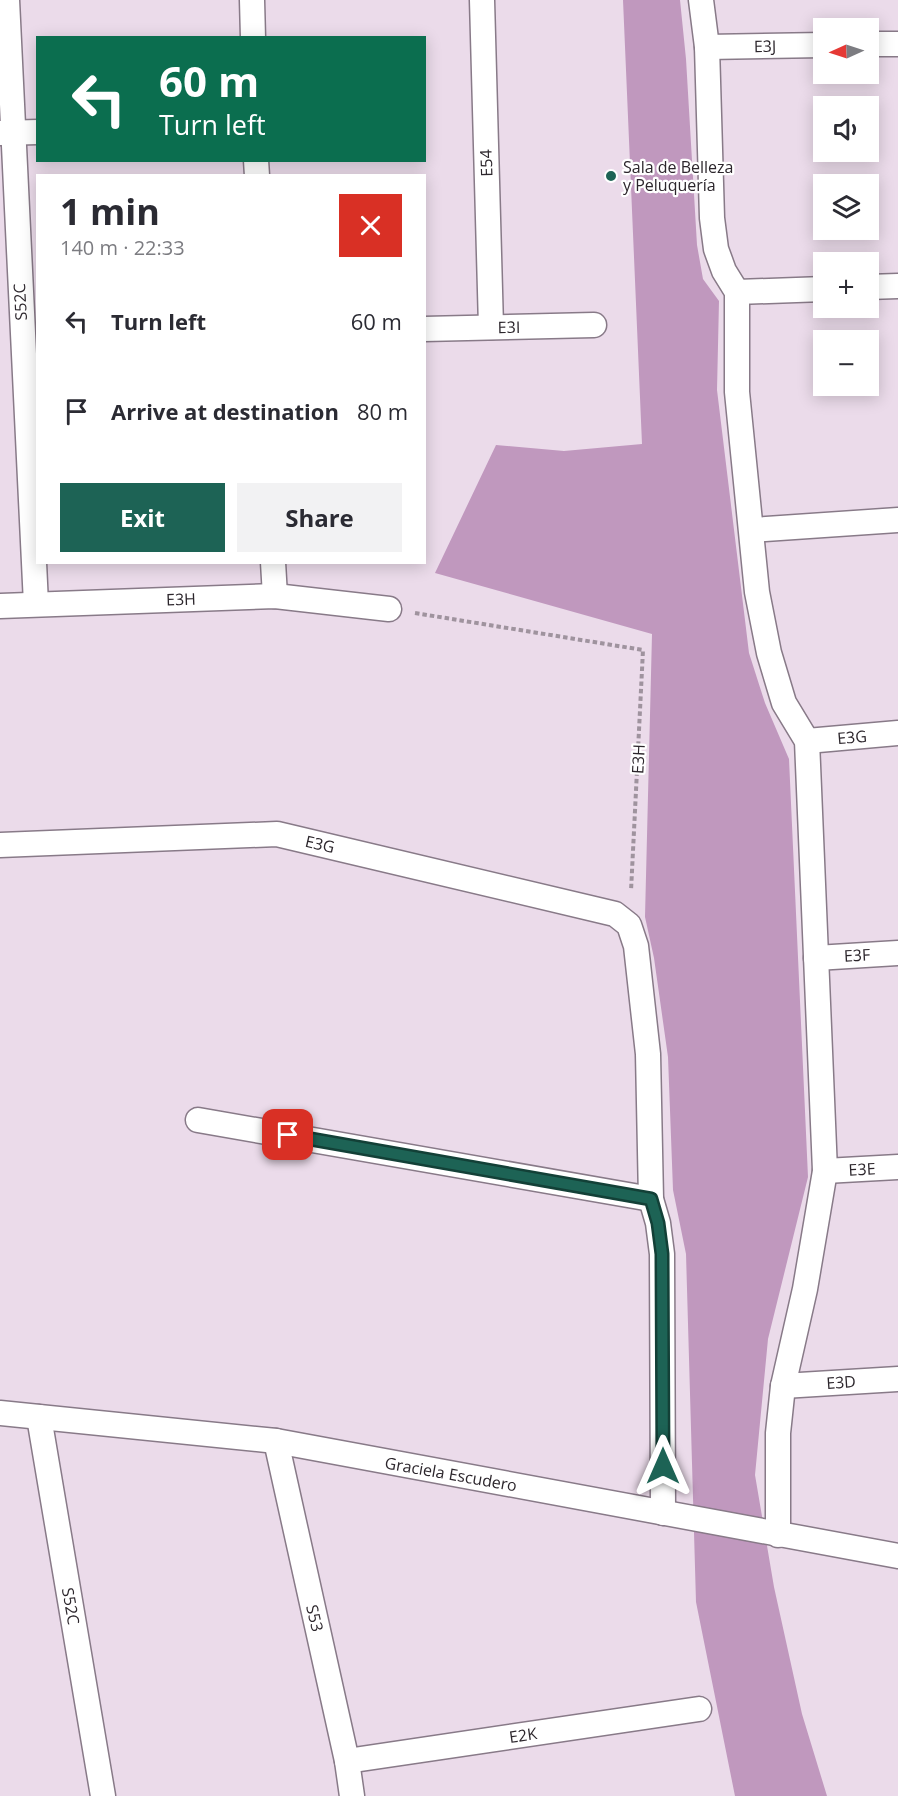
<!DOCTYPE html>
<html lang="en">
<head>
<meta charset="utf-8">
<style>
  body { margin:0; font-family:"Open Sans",sans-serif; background:#f2f2f3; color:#2b2b33; height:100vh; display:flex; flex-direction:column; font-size:22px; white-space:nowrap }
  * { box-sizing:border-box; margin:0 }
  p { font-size:20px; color:#7c7c81 }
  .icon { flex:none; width:33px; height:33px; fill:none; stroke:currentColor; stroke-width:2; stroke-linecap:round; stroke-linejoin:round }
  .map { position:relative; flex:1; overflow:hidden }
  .drawer { position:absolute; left:36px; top:174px; width:390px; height:390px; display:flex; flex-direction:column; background:#fff; border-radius:0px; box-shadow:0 3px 15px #0003 }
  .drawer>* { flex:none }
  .top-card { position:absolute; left:36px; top:36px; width:390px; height:126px; border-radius:0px; box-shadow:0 3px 15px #0003; background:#0b6e4f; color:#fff; overflow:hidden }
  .needle { width:39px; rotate:267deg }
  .fabs { position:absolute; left:813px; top:18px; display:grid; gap:12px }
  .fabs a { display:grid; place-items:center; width:66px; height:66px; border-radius:0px; background:#fff; box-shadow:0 3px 15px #0003; font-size:30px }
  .pin { position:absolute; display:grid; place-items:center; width:51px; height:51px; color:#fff; margin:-26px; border-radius:12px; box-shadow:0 3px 9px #0006 }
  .me { position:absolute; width:66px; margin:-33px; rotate:0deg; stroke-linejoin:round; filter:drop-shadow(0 0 4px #0008) }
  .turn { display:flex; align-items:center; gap:21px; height:126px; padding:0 24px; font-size:27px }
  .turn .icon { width:78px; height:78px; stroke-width:2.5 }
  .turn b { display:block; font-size:42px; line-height:51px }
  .round { display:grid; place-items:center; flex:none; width:63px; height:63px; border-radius:0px; background:#f2f2f3 }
  .head { display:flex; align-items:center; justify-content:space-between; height:102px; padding:0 24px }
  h1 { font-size:36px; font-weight:700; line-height:45px }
  .cta { display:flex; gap:12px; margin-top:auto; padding:12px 24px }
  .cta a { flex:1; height:69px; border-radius:0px; background:#1d6355; color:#fff; font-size:24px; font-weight:700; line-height:69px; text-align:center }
  .cta a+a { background:#f2f2f3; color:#2b2b33 }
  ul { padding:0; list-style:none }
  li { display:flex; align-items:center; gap:18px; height:90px; padding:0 24px }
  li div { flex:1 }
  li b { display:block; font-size:22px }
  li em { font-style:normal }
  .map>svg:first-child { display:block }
  .forest { fill:#c098be }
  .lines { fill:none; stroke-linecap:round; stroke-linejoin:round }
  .street-casing { stroke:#887a88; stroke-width:27 }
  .path { stroke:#9f939e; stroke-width:4; stroke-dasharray:4.5 3; stroke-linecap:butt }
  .street { stroke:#fff; stroke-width:24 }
  .route-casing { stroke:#134037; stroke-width:15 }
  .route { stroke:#1d6355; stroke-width:10 }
  .poi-dot { fill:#1d6355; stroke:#fff; stroke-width:2 }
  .labels { text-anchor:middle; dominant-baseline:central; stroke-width:4.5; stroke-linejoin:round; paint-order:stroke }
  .street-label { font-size:16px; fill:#2c262c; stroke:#fff }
  .poi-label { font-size:16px; fill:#2c262c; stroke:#fff; text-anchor:start }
</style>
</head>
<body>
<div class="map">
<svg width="898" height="1796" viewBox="0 0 898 1796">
  <rect width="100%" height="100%" fill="#ebdbea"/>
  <polygon class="forest" points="623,0 680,0 686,59 697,245 703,279 719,301 717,390 749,653 765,703 789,759 808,1177 768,1339 755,1475 774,1587 802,1714 827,1796 735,1796 696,1602 686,1254 673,1190 668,1057 654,958 645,917 652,634 435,573 496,445 564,451 642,444"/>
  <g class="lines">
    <defs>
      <g id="street">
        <polyline points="7,0 36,604"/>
        <polyline points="252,0 253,38"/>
        <polyline points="482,0 491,327"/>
        <polyline points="701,0 707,47 712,218 716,249 724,271 737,292 737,392 757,592 769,653 784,703 807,741 825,1171 805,1289 783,1386 778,1433 778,1535"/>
        <polyline points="868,44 898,44"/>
        <polyline points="707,47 824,45"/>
        <polyline points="0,133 38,132"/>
        <polyline points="256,160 257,176"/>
        <polyline points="868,287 898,286"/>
        <polyline points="737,292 824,289"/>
        <polyline points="424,329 594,325"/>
        <polyline points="752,530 898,520"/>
        <polyline points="273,562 275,596"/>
        <polyline points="0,606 275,596 389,609"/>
        <polyline points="807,741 898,733"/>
        <polyline points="0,845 277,834 615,914 629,925 636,946 648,1054 651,1199 658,1223 662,1254 663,1513"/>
        <polyline points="816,958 898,953"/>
        <polyline points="198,1120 651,1199"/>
        <polyline points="825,1171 898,1167"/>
        <polyline points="783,1386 898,1379"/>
        <polyline points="0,1413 276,1441 898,1556"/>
        <polyline points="39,1417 103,1796"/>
        <polyline points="276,1441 347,1761 352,1796"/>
        <polyline points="347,1761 699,1709"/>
      </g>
    </defs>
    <use href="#street" class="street-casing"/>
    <polyline class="path" points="415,613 643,650 631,891"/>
    <use href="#street" class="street"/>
  </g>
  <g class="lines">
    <defs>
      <polyline id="route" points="288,1135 651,1199 658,1223 662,1254 663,1466"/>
    </defs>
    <use href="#route" class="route-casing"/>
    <use href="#route" class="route"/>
  </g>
  <circle class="poi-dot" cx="611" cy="176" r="6"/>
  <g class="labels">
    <g class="street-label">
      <text transform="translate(765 46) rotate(-1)">E3J</text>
      <text transform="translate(486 163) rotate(-92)">E54</text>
      <text transform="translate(20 302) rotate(-93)">S52C</text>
      <text transform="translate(509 327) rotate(-1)">E3I</text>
      <text transform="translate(181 599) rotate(-2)">E3H</text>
      <text transform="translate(852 737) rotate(-5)">E3G</text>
      <text transform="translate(638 759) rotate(-87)">E3H</text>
      <text transform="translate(320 844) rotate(13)">E3G</text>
      <text transform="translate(857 955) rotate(-3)">E3F</text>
      <text transform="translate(862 1169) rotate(-3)">E3E</text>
      <text transform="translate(841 1382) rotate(-4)">E3D</text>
      <text transform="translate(451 1474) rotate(10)">Graciela Escudero</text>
      <text transform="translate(71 1606) rotate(80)">S52C</text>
      <text transform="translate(315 1618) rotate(77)">S53</text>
      <text transform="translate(523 1735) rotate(-8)">E2K</text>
    </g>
    <g class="poi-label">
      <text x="623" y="167">Sala de Belleza<tspan x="623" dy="18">y Peluquería</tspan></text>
    </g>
  </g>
</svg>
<div class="fabs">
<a><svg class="needle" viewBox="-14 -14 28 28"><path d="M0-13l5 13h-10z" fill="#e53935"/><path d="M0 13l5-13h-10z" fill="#7c7c81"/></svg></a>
<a><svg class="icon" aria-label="sound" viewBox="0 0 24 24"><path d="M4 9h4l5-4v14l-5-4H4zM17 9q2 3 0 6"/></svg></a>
<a><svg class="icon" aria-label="layers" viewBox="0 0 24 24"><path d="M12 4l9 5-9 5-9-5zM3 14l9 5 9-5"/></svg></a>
<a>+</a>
<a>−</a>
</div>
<div class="pin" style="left:288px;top:1135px;background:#d93025"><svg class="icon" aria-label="arrive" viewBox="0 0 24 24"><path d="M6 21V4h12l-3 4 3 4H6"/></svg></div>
<svg class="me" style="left:663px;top:1466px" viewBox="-20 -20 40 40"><path d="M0-17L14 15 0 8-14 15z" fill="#1d6355" stroke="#fff" stroke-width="4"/></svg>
<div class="top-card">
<div class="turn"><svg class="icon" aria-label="left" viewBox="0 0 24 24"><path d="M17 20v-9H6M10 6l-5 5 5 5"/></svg><div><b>60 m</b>Turn left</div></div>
</div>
<section class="drawer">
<div class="head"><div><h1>1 min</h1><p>140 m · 22:33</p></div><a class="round" style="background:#d93025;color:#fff"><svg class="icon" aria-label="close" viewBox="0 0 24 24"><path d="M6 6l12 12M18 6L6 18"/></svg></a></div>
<ul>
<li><svg class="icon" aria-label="left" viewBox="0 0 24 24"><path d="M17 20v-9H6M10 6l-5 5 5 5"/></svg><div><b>Turn left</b></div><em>60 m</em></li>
<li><svg class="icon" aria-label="arrive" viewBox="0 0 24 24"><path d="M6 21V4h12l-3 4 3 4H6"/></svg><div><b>Arrive at destination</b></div><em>80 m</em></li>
</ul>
<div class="cta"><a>Exit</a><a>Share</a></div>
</section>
</div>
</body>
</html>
